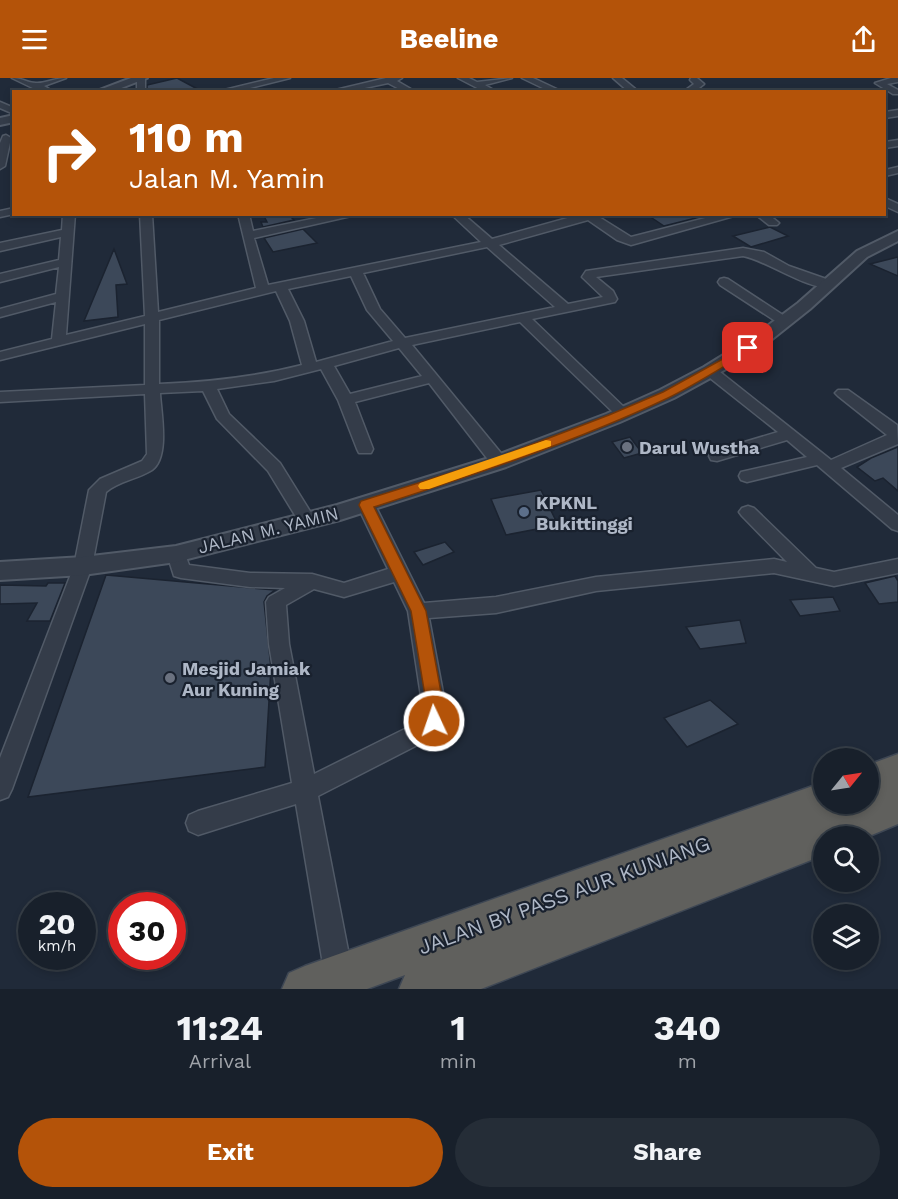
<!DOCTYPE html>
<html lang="en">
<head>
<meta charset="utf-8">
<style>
  body { margin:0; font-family:"Work Sans",sans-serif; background:#252d37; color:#f1f3f6; height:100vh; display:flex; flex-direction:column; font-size:22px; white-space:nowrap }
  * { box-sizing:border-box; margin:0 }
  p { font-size:20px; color:#9fa3a9 }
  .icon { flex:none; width:33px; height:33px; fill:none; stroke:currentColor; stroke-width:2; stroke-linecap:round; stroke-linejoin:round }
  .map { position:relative; height:911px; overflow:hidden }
  .sheet { display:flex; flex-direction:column; background:#18202b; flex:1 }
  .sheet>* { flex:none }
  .banner { position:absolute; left:12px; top:12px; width:874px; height:126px; border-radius:0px; box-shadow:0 3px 9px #0003,0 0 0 2px #363e47; background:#b45309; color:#fff; overflow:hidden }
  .needle { width:39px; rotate:60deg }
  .tools { position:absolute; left:813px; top:670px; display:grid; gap:12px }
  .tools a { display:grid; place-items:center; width:66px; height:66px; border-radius:50%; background:#18202b; box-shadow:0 3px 9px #0003,0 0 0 2px #363e47; font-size:30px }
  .speed { position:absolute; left:18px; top:814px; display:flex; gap:12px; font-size:30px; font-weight:700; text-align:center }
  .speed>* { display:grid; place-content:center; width:78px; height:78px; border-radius:50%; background:#18202b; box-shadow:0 3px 9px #0003,0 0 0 2px #363e47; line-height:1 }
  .speed small { font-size:15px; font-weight:400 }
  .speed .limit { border:9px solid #d22; background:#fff; color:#111 }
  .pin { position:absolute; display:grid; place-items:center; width:51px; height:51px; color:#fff; margin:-26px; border-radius:12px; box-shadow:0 3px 9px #0006 }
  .me { position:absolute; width:66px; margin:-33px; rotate:357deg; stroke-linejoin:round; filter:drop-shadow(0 0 4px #0008) }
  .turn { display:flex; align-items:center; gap:21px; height:126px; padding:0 18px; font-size:27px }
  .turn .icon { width:78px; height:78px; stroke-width:2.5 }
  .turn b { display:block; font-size:42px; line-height:51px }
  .eta { display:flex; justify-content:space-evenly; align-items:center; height:102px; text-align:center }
  .eta b { font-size:36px; font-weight:700; line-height:42px }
  .primary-button { display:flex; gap:12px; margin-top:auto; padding:12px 18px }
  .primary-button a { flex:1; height:69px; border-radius:36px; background:#b45309; color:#fff; font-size:24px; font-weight:700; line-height:69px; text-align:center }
  .primary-button a+a { background:#252d37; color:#f1f3f6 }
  header { display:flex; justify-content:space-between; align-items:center; height:78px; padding:0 18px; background:#b45309; color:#fff; font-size:27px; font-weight:700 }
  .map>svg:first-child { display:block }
  .building { fill:#3c4859; stroke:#1b2330; stroke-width:1.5 }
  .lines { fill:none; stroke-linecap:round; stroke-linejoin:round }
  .minor-casing { stroke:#515a67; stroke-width:3 }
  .tertiary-casing { stroke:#515a67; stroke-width:4 }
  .trunk-casing { stroke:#3e4754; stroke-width:3 }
  .minor { fill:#343c49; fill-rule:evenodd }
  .tertiary { fill:#343c49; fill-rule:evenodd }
  .trunk { fill:#60605d; fill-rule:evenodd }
  .route { fill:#b45309; stroke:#753606; stroke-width:1.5 }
  .slow { fill:#f59e0b }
  .worship-dot { fill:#6b7280; stroke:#19212e; stroke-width:2 }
  .service-dot { fill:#5c6f8a; stroke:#19212e; stroke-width:2 }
  .labels { text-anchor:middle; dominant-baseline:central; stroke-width:4.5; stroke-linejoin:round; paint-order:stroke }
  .poi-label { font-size:18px; font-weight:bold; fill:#aeb7c6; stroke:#19212e; text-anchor:start }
  .street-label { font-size:18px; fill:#aeb7c6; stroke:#19212e }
  .near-street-label { font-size:21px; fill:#aeb7c6; stroke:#19212e }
</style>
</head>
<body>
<header><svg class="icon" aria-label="menu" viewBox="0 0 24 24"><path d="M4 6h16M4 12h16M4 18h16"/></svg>Beeline<svg class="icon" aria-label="share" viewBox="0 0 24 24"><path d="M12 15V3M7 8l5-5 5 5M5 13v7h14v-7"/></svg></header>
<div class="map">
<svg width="898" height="911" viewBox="0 0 898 911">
  <rect width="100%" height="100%" fill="#202a39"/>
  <g class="building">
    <polygon points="177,0 203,14 147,14 147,7"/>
    <polygon points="263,136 288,136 294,142 263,149 261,144 267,144"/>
    <polygon points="646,136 708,136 708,137 664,148"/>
    <polygon points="770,149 788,158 751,169 733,158"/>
    <polygon points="303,151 317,165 273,174 264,160"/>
    <polygon points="114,171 127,206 116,207 118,239 84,243"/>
    <polygon points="898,179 898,198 870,186"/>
    <polygon points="630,359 642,375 624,380 612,364"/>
    <polygon points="898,369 898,413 883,400 875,403 857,389 871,380"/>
    <polygon points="541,412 558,447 506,457 491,421"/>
    <polygon points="445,464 454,474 423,487 414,474"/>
    <polygon points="106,497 275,512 267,518 264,524 271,590 265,689 28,719"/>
    <polygon points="895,498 898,503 898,524 879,526 865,505"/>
    <polygon points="48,505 65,505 50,543 27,543 37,525 0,526 0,507 46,508"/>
    <polygon points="833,519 840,533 800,538 790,522"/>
    <polygon points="740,542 746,565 700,571 686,549"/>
    <polygon points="710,622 738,646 687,669 664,640"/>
  </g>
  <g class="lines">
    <defs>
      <g id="minor">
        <path d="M12 0C22 0 28 5 36 5 43 6 56 0 66 0L44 8 54 14H41Z"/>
        <rect x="137" y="0" width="8" height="14"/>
        <polygon points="274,0 290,0 234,14 216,14"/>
        <polygon points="386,0 402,0 397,3 416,14 405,14 388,5 346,14 327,14"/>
        <polygon points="458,0 469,0 477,4 512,0 485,7 497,14 485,14"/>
        <polygon points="522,0 533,0 563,14 551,14"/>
        <polygon points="613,0 622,0 639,14 629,14"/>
        <polygon points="691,0 697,0 704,6 694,14 683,14 694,6 690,2"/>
        <polygon points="891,0 898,0 898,4 887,6 898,12 898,16 893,16 875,5"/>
        <polygon points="0,24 14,30 14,36 0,30"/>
        <polygon points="898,32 898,38 885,40 885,34"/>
        <polygon points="6,57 11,60 5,88 0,91 0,65 3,58"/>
        <polygon points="898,62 898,68 885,70 885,64"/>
        <polygon points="898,89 898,95 885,98 885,92"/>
        <polygon points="885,120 898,126 898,134 885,128"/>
        <polygon points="14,130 14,136 0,139 0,133"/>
        <path d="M63 136H75L66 257 145 238 140 136H152L158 234 256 210 238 136H249L253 153 336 136H360L254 160 268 207 481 164 451 136H463L492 161 582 136H602L599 139 631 159 721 136H741L631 167 617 162 588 142 499 167 568 226 603 219 582 199 586 193 743 170 764 174 789 188 832 203 834 206 832 209C811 214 766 182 743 178L596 199 613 213 617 221 615 224 532 241 628 333 631 336 628 339H618L520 244 412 267 505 380 507 384 505 388H493L429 305 355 324 373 371 371 375H359L357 371 338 322 321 291 274 303 217 311 229 336 280 385 316 443 313 447 307 449 301 447 268 393 217 341 203 313 160 315C161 335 170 379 152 392 138 401 119 403 106 414L92 488 12 711 8 719 0 722V680L74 488 89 412 100 401 142 383 147 376 145 316 0 324V314L145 307V246L0 282V274L52 261 56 224 0 239V231L56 216 59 189 0 204V196L59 182 61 159 0 173V165L62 152ZM487 169 555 229 405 260 380 231 363 195ZM351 198 367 232 393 263 316 284 304 243 288 211ZM276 213 290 243 302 287C255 299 208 304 159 306V242ZM399 270 422 298 350 316 334 288Z"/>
        <polygon points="755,136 768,136 779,145 777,147 769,147"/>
        <polygon points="724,200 728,201 792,243 790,246 780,246 720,207 718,204 720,201"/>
        <polygon points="710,289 715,290 831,382 887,357 838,318 835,315 838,312 848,312 897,347 898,366 841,390 898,437 898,453 892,451 817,387 747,404 741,402 739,398 741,394 807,379 787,362 717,383 711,382 709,378 711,374 778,354 705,296 703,293"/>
        <path d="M366 421 372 423 375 427 424 525 496 519 596 499 774 481 787 484 742 438 739 434 742 430 748 428 754 430 816 490 834 494 898 481V495L834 508 774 495 596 513 496 535 429 540 447 636 442 650 435 658 318 718 353 898 349 908 341 911 329 908 325 898 296 726 198 757 189 753 186 745 189 737 198 733 292 705 269 566 266 524 269 519 285 510 250 509 181 500 174 498 167 476 169 471 176 469 183 471 189 487 250 495 312 496 344 505 388 491 357 427 360 423ZM394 504 408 533 424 638 419 644 314 696 289 566 286 527 314 511 344 519Z"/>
      </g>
      <g id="tertiary">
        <polygon points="131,0 147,0 111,14 94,14"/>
        <polygon points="14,37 14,44 0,47 0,40"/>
        <polygon points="898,153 898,163 867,179 810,231 766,266 716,297 674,320 620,344 506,389 340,442 176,484 83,497 0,502 0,484 83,479 176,468 337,427 492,379 606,336 660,312 704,289 754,258 798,225 857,173"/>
      </g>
      <polygon id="trunk" points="898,676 898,746 867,759 824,759 824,777 481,911 399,911 405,897 367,911 282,911 289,895 305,888 824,704 824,726 842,726 840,731 852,726 868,726 868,687"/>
    </defs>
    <use href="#minor" class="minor-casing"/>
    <use href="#tertiary" class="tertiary-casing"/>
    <use href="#trunk" class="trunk-casing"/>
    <use href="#minor" class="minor"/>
    <use href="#tertiary" class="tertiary"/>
    <use href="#trunk" class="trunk"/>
  </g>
  <path class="route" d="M748 267 752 268V272C724 288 697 306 668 320 573 365 473 397 374 429L426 533 445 636 440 648 434 650 428 648 426 643 428 636 411 533 359 427 361 423 494 381 609 337 663 314Z"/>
  <polygon class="slow" points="546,362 551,363 551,368 429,411 420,411 418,408 420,405"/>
  <g class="worship-dot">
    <circle cx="627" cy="369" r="6"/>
    <circle cx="170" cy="600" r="6"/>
  </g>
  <circle class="service-dot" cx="524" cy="434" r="6"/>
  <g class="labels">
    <g class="poi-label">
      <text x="639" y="369">Darul Wustha</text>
      <text x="536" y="424">KPKNL<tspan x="536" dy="21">Bukittinggi</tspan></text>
      <text x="182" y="590">Mesjid Jamiak<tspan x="182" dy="21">Aur Kuning</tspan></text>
    </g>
    <g class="street-label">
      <text transform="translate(268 452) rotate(-14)">JALAN M. YAMIN</text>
    </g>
    <g class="near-street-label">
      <text transform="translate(564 817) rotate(-20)">JALAN BY PASS AUR KUNIANG</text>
    </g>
  </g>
</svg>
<div class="tools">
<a><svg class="needle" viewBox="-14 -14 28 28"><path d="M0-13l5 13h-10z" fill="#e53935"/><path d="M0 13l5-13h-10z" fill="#9fa3a9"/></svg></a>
<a><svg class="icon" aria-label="search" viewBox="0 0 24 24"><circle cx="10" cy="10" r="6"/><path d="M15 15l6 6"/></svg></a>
<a><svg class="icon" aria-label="layers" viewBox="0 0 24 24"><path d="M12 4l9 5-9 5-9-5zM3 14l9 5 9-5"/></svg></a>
</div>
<div class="speed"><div>20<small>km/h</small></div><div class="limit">30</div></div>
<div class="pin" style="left:748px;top:270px;background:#d93025"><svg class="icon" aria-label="arrive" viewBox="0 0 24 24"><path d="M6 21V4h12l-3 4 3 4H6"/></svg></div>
<svg class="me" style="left:434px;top:643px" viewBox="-20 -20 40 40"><circle r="17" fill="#b45309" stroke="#fff" stroke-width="3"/><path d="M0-11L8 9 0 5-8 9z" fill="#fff"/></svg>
<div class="banner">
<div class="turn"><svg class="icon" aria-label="right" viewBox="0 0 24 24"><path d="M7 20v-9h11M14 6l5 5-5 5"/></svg><div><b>110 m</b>Jalan M. Yamin</div></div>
</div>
</div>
<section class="sheet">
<div class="eta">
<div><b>11:24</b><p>Arrival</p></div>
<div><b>1</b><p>min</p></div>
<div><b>340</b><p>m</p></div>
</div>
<div class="primary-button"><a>Exit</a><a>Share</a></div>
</section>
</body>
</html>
